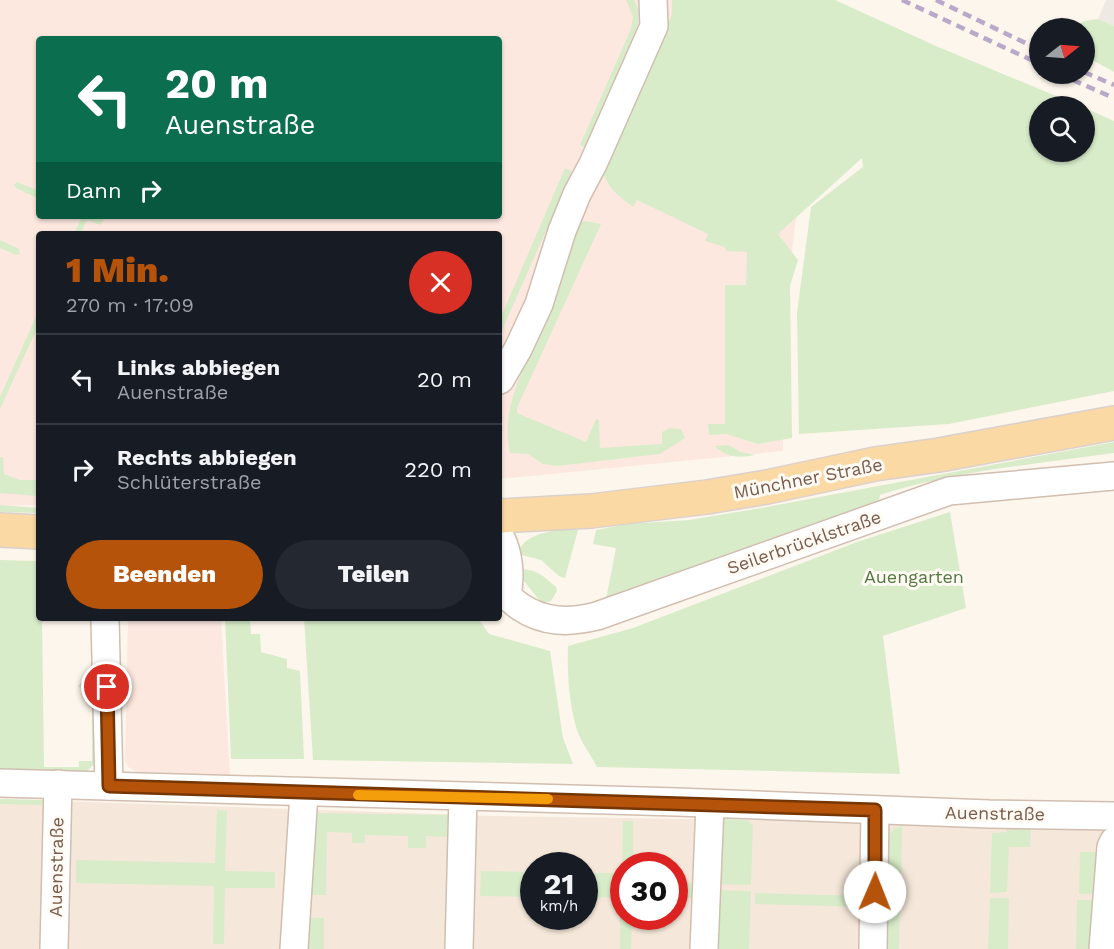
<!DOCTYPE html>
<html lang="de">
<head>
<meta charset="utf-8">
<style>
  body { margin:0; font-family:"Work Sans",sans-serif; background:#242831; color:#f1f3f6; height:100vh; display:flex; flex-direction:column; font-size:22px; white-space:nowrap }
  * { box-sizing:border-box; margin:0 }
  p { font-size:20px; color:#9ea1a6 }
  .icon { flex:none; width:33px; height:33px; fill:none; stroke:currentColor; stroke-width:2; stroke-linecap:round; stroke-linejoin:round }
  .map { position:relative; flex:1; overflow:hidden }
  .drawer { position:absolute; left:36px; top:231px; width:466px; height:390px; display:flex; flex-direction:column; background:#171b24; border-radius:6px; box-shadow:0 2px 4px #0004 }
  .drawer>* { flex:none }
  .hud { position:absolute; left:36px; top:36px; width:466px; height:183px; border-radius:6px; box-shadow:0 2px 4px #0004; background:#0b6e4f; color:#fff; overflow:hidden }
  .needle { width:39px; rotate:73deg }
  .fabs { position:absolute; left:1029px; top:18px; display:grid; gap:12px }
  .fabs a { display:grid; place-items:center; width:66px; height:66px; border-radius:50%; background:#171b24; box-shadow:0 2px 4px #0004; font-size:30px }
  .speed { position:absolute; left:520px; top:852px; display:flex; gap:12px; font-size:30px; font-weight:700; text-align:center }
  .speed>* { display:grid; place-content:center; width:78px; height:78px; border-radius:50%; background:#171b24; box-shadow:0 2px 4px #0004; line-height:1 }
  .speed small { font-size:15px; font-weight:400 }
  .speed .limit { border:9px solid #d22; background:#fff; color:#111 }
  .pin { position:absolute; display:grid; place-items:center; width:51px; height:51px; color:#fff; margin:-26px; border:3px solid #fff; border-radius:50%; box-shadow:0 2px 6px #0007 }
  .me { position:absolute; width:66px; margin:-33px; rotate:1deg; stroke-linejoin:round; filter:drop-shadow(0 0 4px #0008) }
  .turn { display:flex; align-items:center; gap:21px; height:126px; padding:0 30px; font-size:27px }
  .turn .icon { width:78px; height:78px; stroke-width:2.5 }
  .turn b { display:block; font-size:42px; line-height:51px }
  .then { display:flex; align-items:center; height:57px; padding:0 30px; background:#0003; gap:12px; font-size:22px }
  .round { display:grid; place-items:center; flex:none; width:63px; height:63px; border-radius:32px; background:#242831 }
  .summary { display:flex; align-items:center; justify-content:space-between; height:102px; padding:0 30px }
  h1 { font-size:36px; font-weight:800; line-height:45px; color:#b45309 }
  .button { display:flex; gap:12px; margin-top:auto; padding:12px 30px }
  .button a { flex:1; height:69px; border-radius:36px; background:#b45309; color:#fff; font-size:24px; font-weight:800; line-height:69px; text-align:center }
  .button a+a { background:#242831; color:#f1f3f6 }
  ul { padding:0; list-style:none }
  li { display:flex; align-items:center; gap:18px; height:90px; padding:0 30px; border-top:2px solid #363941 }
  li div { flex:1 }
  li b { display:block; font-size:22px }
  li em { font-style:normal }
  .map>svg:first-child { display:block }
  .residential { fill:#f5e8da; fill-rule:evenodd }
  .commercial { fill:#fde8e0; fill-rule:evenodd }
  .industrial { fill:#efe9e4 }
  .green { fill:#d8ecc9 }
  .lines { fill:none; stroke-linecap:round; stroke-linejoin:round }
  .minor-casing { stroke:#d1beb0; stroke-width:30 }
  .major-casing { stroke:#dad1cd; stroke-width:36 }
  .minor { stroke:#fff; stroke-width:27 }
  .major { stroke:#fbd9a5; stroke-width:33 }
  .rail { stroke:#b9a8c9; stroke-width:4.5; stroke-dasharray:9 6; stroke-linecap:butt }
  .route-casing { stroke:#753606; stroke-width:15 }
  .route { stroke:#b45309; stroke-width:10 }
  .slow { stroke:#f59e0b; stroke-width:10 }
  .labels { text-anchor:middle; dominant-baseline:central; stroke-width:6; stroke-linejoin:round; paint-order:stroke }
  .street-label { font-size:18px; fill:#7a5c4d; stroke:#fffaf3 }
  .park-label { font-size:18px; fill:#537a41; stroke:#fffaf3 }
</style>
</head>
<body>
<div class="map">
<svg width="1114" height="949" viewBox="0 0 1114 949">
  <rect width="100%" height="100%" fill="#fdf6ec"/>
  <path class="residential" d="M0 799 494 816 868 822 1114 814V949H0ZM534 866H585V916H534ZM624 866H675V916H624Z"/>
  <g class="commercial">
    <path d="M0 0H814L799 191 784 324 783 451 500 479V234H39V505L0 506ZM39 39H500V216H39Z"/>
    <polygon points="128,618 221,618 230,776 141,774 128,767 125,760"/>
  </g>
  <polygon class="industrial" points="1106,0 1114,0 1114,26 1098,19"/>
  <g class="green">
    <polygon points="626,0 634,0 638,9 638,25 585,148 580,145 631,29 633,17"/>
    <path d="M672 0H835L936 46 1080 106H1040V152H1084L1085 108 1114 121V391L949 424 799 434 797 313 811 207 863 167 862 158 778 234 798 260 790 286 792 438 758 444 726 434 709 435 708 424H725V285H746L747 252 726 251 725 247 705 241 708 234 637 200 633 207C620 197 608 189 603 172L661 41 672 14Z"/>
    <polygon points="1098,19 1114,26 1114,72 1085,56 1084,28 1074,28 1084,21"/>
    <polygon points="565,168 571,171 571,174 500,335 500,319"/>
    <polygon points="17,182 39,191 39,199 16,188 14,185"/>
    <polygon points="80,216 98,216 104,220 100,225 87,220 80,234 74,234 81,219"/>
    <path d="M585 221 601 224 517 408V413L586 442 596 419 599 420 600 448 662 444V432L670 428 681 429 685 438 660 454 557 466 543 464 528 454 510 453C499 403 529 361 547 316 560 286 568 254 579 223Z"/>
    <polygon points="0,240 19,249 20,254 16,255 0,248"/>
    <polygon points="39,310 39,324 0,409 0,397"/>
    <path d="M1114 442V453C1036 464 955 471 880 495L878 504 606 599 616 548 593 544 596 530 627 524 689 520 761 508Z"/>
    <path d="M728 445 741 452 755 455C739 458 727 458 715 446Z"/>
    <polygon points="0,457 3,457 4,474 20,480 39,480 39,496 0,493"/>
    <polygon points="0,505 39,508 39,513 0,512"/>
    <path d="M950 512 966 608 883 636 900 774 597 767C591 755 581 742 577 730 569 704 567 673 568 646L633 628 857 542Z"/>
    <path d="M562 529 578 530 565 578 559 576 541 560 518 554C521 536 547 532 562 529Z"/>
    <polygon points="0,560 39,561 39,618 42,618 44,767 79,767 79,761 92,761 92,688 78,687 82,681 90,680 95,683 97,761 87,771 0,772"/>
    <path d="M518 569C537 569 542 575 556 587L557 591 551 601 543 603 540 601 520 576Z"/>
    <polygon points="225,618 250,618 251,634 260,634 261,652 287,659 287,668 300,671 304,759 231,759"/>
    <polygon points="304,618 478,618 489,634 550,651 563,738 573,764 313,760"/>
    <polygon points="0,799 43,800 42,805 0,804"/>
    <polygon points="217,810 227,811 225,871 275,872 275,888 225,888 224,944 213,944 214,886 76,883 76,860 215,863"/>
    <polygon points="313,813 450,815 449,837 426,836 426,848 408,848 408,836 365,835 365,843 352,843 352,833 327,832 326,895 310,895"/>
    <polygon points="724,819 747,820 753,825 751,885 714,884 720,820"/>
    <polygon points="623,821 633,821 633,865 624,866 624,916 632,917 631,949 620,949 620,898 585,897 585,873 622,873"/>
    <polygon points="1007,821 1031,827 1030,847 1009,847 1007,892 990,893 992,833 1007,832"/>
    <path d="M902 826 901 889 886 888 887 840C890 831 894 828 902 826Z"/>
    <polygon points="1080,852 1102,852 1098,894 1079,894"/>
    <polygon points="481,871 534,872 534,897 480,896"/>
    <polygon points="675,882 694,883 694,898 675,898"/>
    <polygon points="715,890 751,891 749,949 709,949"/>
    <polygon points="755,893 863,896 863,907 755,904"/>
    <polygon points="881,896 900,896 899,949 880,949"/>
    <polygon points="990,898 1009,898 1008,949 988,949"/>
    <polygon points="1077,900 1097,900 1097,949 1076,949"/>
    <rect x="308" y="918" width="16" height="31"/>
  </g>
  <g class="lines">
    <defs>
      <g id="minor">
        <polyline points="500,380 518,349 539,304 562,231 577,194 593,164 654,26 653,0"/>
        <path d="M500 536C509 553 511 576 507 595"/>
        <path d="M500 593C508 595 512 601 519 606 544 623 569 623 597 616L949 491 1114 476"/>
        <polyline points="105,618 109,786"/>
        <polyline points="0,783 677,802 989,814 1114,816"/>
        <polyline points="54,949 58,784"/>
        <polyline points="294,949 304,793"/>
        <polyline points="459,949 463,797"/>
        <polyline points="704,949 710,805"/>
        <polyline points="873,949 875,810"/>
        <polyline points="1103,949 1111,847 1114,841"/>
      </g>
      <g id="major">
        <polyline points="500,516 591,511 707,497 767,487 875,464 939,455 1114,423"/>
        <polyline points="0,530 39,532"/>
      </g>
    </defs>
    <use href="#minor" class="minor-casing"/>
    <use href="#major" class="major-casing"/>
    <use href="#minor" class="minor"/>
    <use href="#major" class="major"/>
    <g class="rail">
      <polyline points="902,0 1040,64"/>
      <polyline points="936,0 1040,50"/>
      <polyline points="1084,72 1114,85"/>
      <polyline points="1059,74 1114,98"/>
    </g>
  </g>
  <g class="lines">
    <defs>
      <polyline id="route" points="107,687 109,786 875,810 875,892"/>
    </defs>
    <use href="#route" class="route-casing"/>
    <use href="#route" class="route"/>
    <polyline class="slow" points="358,795 548,799"/>
  </g>
  <g class="labels">
    <g class="street-label">
      <text transform="translate(808 478) rotate(-11)">Münchner Straße</text>
      <text transform="translate(804 542) rotate(-19)">Seilerbrücklstraße</text>
      <text transform="translate(995 813) rotate(1)">Auenstraße</text>
      <text transform="translate(56 867) rotate(-89)">Auenstraße</text>
    </g>
    <g class="park-label">
      <text x="914" y="576">Auengarten</text>
    </g>
  </g>
</svg>
<div class="fabs">
<a><svg class="needle" viewBox="-14 -14 28 28"><path d="M0-13l5 13h-10z" fill="#e53935"/><path d="M0 13l5-13h-10z" fill="#9ea1a6"/></svg></a>
<a><svg class="icon" aria-label="search" viewBox="0 0 24 24"><circle cx="10" cy="10" r="6"/><path d="M15 15l6 6"/></svg></a>
</div>
<div class="speed"><div>21<small>km/h</small></div><div class="limit">30</div></div>
<div class="pin" style="left:107px;top:687px;background:#d93025"><svg class="icon" aria-label="arrive" viewBox="0 0 24 24"><path d="M6 21V4h12l-3 4 3 4H6"/></svg></div>
<svg class="me" style="left:875px;top:892px" viewBox="-20 -20 40 40"><circle r="19" fill="#fff"/><path d="M0-13L10 11 0 6-10 11z" fill="#b45309"/></svg>
<div class="hud">
<div class="turn"><svg class="icon" aria-label="left" viewBox="0 0 24 24"><path d="M17 20v-9H6M10 6l-5 5 5 5"/></svg><div><b>20 m</b>Auenstraße</div></div>
<div class="then">Dann<svg class="icon" aria-label="right" viewBox="0 0 24 24"><path d="M7 20v-9h11M14 6l5 5-5 5"/></svg></div>
</div>
<section class="drawer">
<div class="summary"><div><h1>1 Min.</h1><p>270 m · 17:09</p></div><a class="round" style="background:#d93025;color:#fff"><svg class="icon" aria-label="close" viewBox="0 0 24 24"><path d="M6 6l12 12M18 6L6 18"/></svg></a></div>
<ul>
<li><svg class="icon" aria-label="left" viewBox="0 0 24 24"><path d="M17 20v-9H6M10 6l-5 5 5 5"/></svg><div><b>Links abbiegen</b><p>Auenstraße</p></div><em>20 m</em></li>
<li><svg class="icon" aria-label="right" viewBox="0 0 24 24"><path d="M7 20v-9h11M14 6l5 5-5 5"/></svg><div><b>Rechts abbiegen</b><p>Schlüterstraße</p></div><em>220 m</em></li>
</ul>
<div class="button"><a>Beenden</a><a>Teilen</a></div>
</section>
</div>
</body>
</html>
